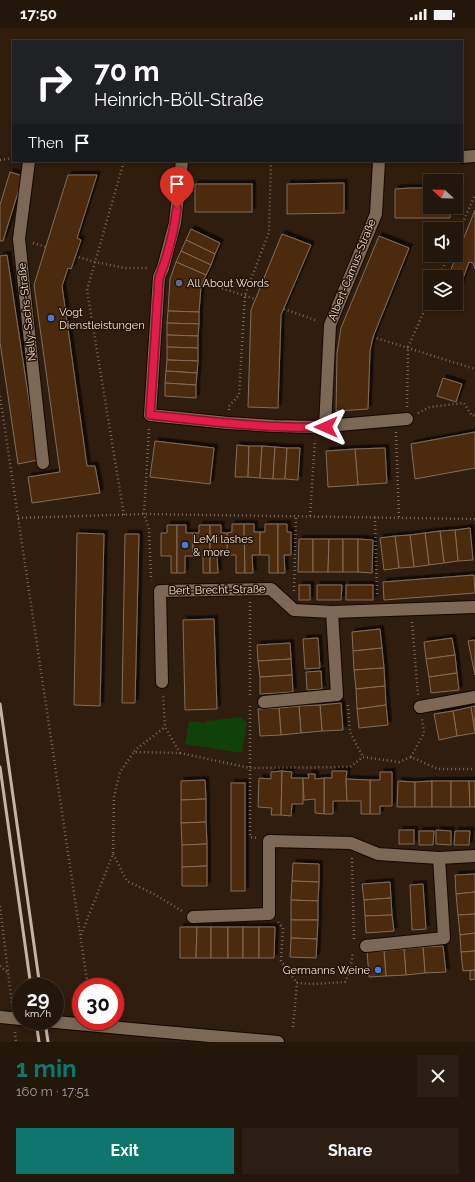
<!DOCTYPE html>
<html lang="en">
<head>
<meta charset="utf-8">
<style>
  body { margin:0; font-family:Raleway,sans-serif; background:#2b1f13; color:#f1f3f6; height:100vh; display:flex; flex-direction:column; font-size:15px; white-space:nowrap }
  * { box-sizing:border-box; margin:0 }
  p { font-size:13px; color:#a39f9c }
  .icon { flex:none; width:22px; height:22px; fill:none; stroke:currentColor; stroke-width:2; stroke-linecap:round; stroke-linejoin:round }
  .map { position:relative; height:1014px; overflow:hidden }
  .panel { display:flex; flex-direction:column; background:#23160a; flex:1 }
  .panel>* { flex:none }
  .top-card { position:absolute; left:12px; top:12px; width:451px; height:122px; border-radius:0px; box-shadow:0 2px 6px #0003,0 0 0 1px #40352b; background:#202124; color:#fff; overflow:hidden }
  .needle { width:26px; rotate:292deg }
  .fabs { position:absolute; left:423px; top:146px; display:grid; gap:8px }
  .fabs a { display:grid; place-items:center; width:40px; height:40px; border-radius:0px; background:#23160a; box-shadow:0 2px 6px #0003,0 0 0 1px #40352b; font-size:20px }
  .speed { position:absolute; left:12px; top:950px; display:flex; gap:8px; font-size:20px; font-weight:700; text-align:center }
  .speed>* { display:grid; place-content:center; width:52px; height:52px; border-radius:50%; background:#23160a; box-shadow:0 2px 6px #0003,0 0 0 1px #40352b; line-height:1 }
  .speed small { font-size:10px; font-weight:400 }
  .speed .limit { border:6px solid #d22; background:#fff; color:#111 }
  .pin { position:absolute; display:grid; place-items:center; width:34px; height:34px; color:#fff; margin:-41px -17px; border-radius:50% 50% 50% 0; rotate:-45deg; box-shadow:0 0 4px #0007 }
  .pin .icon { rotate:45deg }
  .me { position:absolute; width:44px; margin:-22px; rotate:270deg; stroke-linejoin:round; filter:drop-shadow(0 0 3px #0008) }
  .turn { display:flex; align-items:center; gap:14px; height:84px; padding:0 16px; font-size:18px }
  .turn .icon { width:52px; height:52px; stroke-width:2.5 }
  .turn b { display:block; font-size:28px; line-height:34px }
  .then { display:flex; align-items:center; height:38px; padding:0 16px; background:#0003; gap:8px; font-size:15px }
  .round { display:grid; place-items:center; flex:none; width:42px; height:42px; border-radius:0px; background:#2b1f13 }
  .headline { display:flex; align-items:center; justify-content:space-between; height:68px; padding:0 16px }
  h1 { font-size:24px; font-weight:700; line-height:30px; color:#0f766e }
  .action { display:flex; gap:8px; margin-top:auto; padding:8px 16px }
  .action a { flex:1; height:46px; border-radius:0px; background:#0f766e; color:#fff; font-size:16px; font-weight:700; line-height:46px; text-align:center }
  .action a+a { background:#2b1f13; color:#f1f3f6 }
  .status { display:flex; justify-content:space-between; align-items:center; height:28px; padding:0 20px; background:#23160a; direction:ltr }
  .status svg { height:11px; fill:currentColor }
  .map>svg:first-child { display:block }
  .green { fill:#11410b }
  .building { fill:#4b2b0a; stroke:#836d5b; filter:url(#shadow) }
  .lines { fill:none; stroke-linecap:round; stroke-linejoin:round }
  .minor-casing { stroke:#160700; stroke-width:14 }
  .path { stroke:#79695c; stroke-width:2.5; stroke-dasharray:1 3; stroke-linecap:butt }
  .minor { stroke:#7d6856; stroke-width:12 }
  .rail { stroke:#c2b4a9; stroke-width:3 }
  .minor-bridge-casing { stroke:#160700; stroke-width:14; stroke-linecap:butt }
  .minor-bridge { stroke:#7d6856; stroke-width:12 }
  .route-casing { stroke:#92132f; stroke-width:10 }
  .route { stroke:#e11d48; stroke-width:7 }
  .service-dot { fill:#5c6f8a; stroke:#251405; stroke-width:1.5 }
  .shop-dot { fill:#3f7fe0; stroke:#251405; stroke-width:1.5 }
  .labels { text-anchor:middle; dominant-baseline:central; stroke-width:3; stroke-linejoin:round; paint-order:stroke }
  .street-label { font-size:11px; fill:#efe3d9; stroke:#251405 }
  .poi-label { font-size:11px; fill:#efe3d9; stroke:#251405; text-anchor:start }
</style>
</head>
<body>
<div class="status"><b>17:50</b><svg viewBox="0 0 49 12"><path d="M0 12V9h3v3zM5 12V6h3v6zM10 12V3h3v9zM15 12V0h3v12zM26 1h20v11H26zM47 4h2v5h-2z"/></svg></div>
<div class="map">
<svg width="475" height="1014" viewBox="0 0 475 1014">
  <defs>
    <filter id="shadow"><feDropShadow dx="3.5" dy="-3.5" stdDeviation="0" flood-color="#0009"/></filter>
  </defs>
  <rect width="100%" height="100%" fill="#2f1d0d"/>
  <polygon class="green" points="241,689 247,695 242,725 185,716 189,693 205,695 207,693"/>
  <g class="building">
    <polygon points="10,144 23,148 3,213 0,213 0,177"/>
    <polygon points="68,147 97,147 77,210 81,212 71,241 68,240 62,258 87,438 95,438 100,465 32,475 28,449 60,444 34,257"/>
    <polygon points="344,155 344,185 287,186 287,156"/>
    <rect x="195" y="156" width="57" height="28"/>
    <polygon points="410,160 430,160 430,179 450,179 450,190 395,190 395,161"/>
    <polygon points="475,182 475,241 473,235 469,234 459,261 456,260 456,249 448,249"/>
    <polygon points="191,201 220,215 215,226 186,212"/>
    <polygon points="282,206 311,217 281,287 278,380 248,379 251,282"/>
    <polygon points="379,208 409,220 373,309 370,323 368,381 336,383 337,325 341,300"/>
    <polygon points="186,212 215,226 211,237 181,223"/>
    <polygon points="181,223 211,237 206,247 176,234"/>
    <polygon points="7,227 38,432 18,436 0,314 0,228"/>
    <polygon points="176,234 206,247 201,258 199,284 168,283 170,251"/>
    <polygon points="168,283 199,284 199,296 167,295"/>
    <polygon points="167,295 199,296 198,308 167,307"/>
    <polygon points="167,307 198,308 198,320 167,319"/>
    <polygon points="167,319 198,320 198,333 167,332"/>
    <polygon points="167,332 198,333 197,345 166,343"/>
    <polygon points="166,343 197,345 196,357 165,355"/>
    <polygon points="443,350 462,356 456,374 437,368"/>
    <polygon points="165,355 196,357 196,370 165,368"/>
    <polygon points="475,404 475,440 415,451 411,416"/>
    <polygon points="155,413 214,420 210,456 150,449"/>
    <polygon points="237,417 249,418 248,449 235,449"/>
    <polygon points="249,418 262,418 260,450 248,449"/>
    <polygon points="262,418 275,419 273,451 260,450"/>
    <polygon points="275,419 287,420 285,451 273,451"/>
    <polygon points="287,420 300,420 298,452 285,451"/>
    <polygon points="385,420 387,455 358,457 355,421"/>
    <polygon points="355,421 358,457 328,459 326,423"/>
    <polygon points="232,496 244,496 245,545 236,545 236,527 227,527 227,505 232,504"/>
    <polygon points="244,496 254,496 254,504 260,504 260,527 252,527 253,545 245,545"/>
    <polygon points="265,496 278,496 278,545 269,545 269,527 260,527 260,504 265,504"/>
    <polygon points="278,496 287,496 287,504 291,504 291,527 284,527 285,545 278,545"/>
    <polygon points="167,497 177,497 177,545 171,545 171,528 161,528 161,505 167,505"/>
    <polygon points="177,497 186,497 186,505 193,505 193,528 185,528 185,545 177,545"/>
    <polygon points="199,497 210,497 210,545 203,545 203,528 193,528 193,505 199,505"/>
    <polygon points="210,497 221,497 221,505 227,505 227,527 217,528 218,545 210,545"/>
    <polygon points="470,500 473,532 458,533 455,502"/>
    <polygon points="455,502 458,533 444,535 440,503"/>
    <polygon points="440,503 444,535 429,537 425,505"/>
    <polygon points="77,505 104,506 100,678 74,677"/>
    <polygon points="425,505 429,537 414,539 410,507"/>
    <polygon points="125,506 139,506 135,675 122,675"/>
    <polygon points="410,507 414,539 399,540 395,508"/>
    <polygon points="395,508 399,540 384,542 380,510"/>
    <polygon points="299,511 313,511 313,544 298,544"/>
    <polygon points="313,511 329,511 328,544 313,544"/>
    <polygon points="329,511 343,511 343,544 328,544"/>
    <rect x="343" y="511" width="15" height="33"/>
    <polygon points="358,511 373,512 372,545 358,544"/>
    <polygon points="474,547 475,565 384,572 383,554"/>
    <rect x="299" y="557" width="11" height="15"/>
    <polygon points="317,557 342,557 341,572 317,572"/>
    <rect x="346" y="557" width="27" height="15"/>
    <polygon points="214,591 217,681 185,682 183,592"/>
    <polygon points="380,601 382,620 353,623 352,604"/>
    <polygon points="318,610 320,640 305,641 303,611"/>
    <polygon points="452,610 455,627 426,631 424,614"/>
    <polygon points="475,612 475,647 468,613"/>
    <polygon points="290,615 291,631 258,633 257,617"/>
    <polygon points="382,620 384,640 354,642 353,623"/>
    <polygon points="455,627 457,645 429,649 426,631"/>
    <polygon points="291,631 292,647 260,649 258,633"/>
    <polygon points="384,640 385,658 356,661 354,642"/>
    <polygon points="321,643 322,661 307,662 306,644"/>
    <polygon points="457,645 459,662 431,665 429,649"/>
    <polygon points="292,647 293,664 260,666 260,649"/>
    <polygon points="385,658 386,677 357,681 356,661"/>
    <polygon points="341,675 343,702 322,703 320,677"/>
    <polygon points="320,677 322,703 301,705 299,678"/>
    <polygon points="386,677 388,697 359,700 357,681"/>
    <polygon points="299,678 301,705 281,707 279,680"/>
    <polygon points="475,678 475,703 471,679"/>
    <polygon points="471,679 475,705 457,708 453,683"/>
    <polygon points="279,680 281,707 260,708 258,681"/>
    <polygon points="453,683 457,708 439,712 434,686"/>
    <polygon points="282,743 281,787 271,787 272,780 258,779 259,750 271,751 271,744"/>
    <polygon points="282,743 292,744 291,750 303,750 303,776 292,776 291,788 281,787"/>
    <polygon points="332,743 347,743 346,751 347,773 333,773 333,786 324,786 324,750 332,750"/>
    <polygon points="380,744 392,744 392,778 380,778 380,786 370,786 370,752 380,752"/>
    <polygon points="308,746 315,746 315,751 324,750 324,786 315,785 315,771 304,772 303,750 309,750"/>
    <polygon points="346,751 370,752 370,786 361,786 361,773 347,773"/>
    <polygon points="205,752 206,771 181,772 181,753"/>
    <polygon points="398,753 415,754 415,779 397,779"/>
    <polygon points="432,753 432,779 415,779 415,754"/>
    <rect x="432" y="753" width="19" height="26"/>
    <polygon points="451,753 469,753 470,779 451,779"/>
    <polygon points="469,753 475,753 475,779 470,779"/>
    <rect x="231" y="755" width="14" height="108"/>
    <polygon points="206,771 206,794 181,795 181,772"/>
    <polygon points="206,794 207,816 182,817 181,795"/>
    <rect x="399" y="802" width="15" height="14"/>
    <polygon points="436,802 451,803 451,817 436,816"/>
    <polygon points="419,803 434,803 433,817 419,817"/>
    <polygon points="455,803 470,803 469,817 454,817"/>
    <polygon points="207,816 207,838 182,839 182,817"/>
    <polygon points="293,835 319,836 319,854 292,853"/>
    <polygon points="207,838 207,858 182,858 182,839"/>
    <polygon points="475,846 475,864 456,866 455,847"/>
    <polygon points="292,853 319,854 318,873 291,872"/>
    <polygon points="390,854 391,870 364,872 362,856"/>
    <polygon points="423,856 426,901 412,902 410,857"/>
    <polygon points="475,864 475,886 458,887 456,866"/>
    <polygon points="391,870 392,887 365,888 364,872"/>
    <polygon points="291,872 318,873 318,892 291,892"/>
    <polygon points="475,886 475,905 460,907 458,887"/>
    <polygon points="392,887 394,903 366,905 365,888"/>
    <polygon points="291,892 318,892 317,911 291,910"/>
    <polygon points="180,899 197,899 196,930 180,930"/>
    <polygon points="197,899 211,899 211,930 196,930"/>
    <rect x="211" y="899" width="17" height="31"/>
    <rect x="228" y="899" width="15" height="31"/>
    <rect x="243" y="899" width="16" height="31"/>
    <polygon points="259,899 275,899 274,930 259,930"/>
    <polygon points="475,905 475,923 461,924 460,907"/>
    <polygon points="291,910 317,911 316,930 290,929"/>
    <polygon points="443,918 446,944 425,945 423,919"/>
    <polygon points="423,919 425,945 406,947 404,921"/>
    <polygon points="404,921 406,947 386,948 384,923"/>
    <polygon points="367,923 384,923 386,948 369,949"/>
    <polygon points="475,923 475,942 463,943 461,924"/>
    <polygon points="475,942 475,951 470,952 470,943"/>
  </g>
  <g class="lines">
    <defs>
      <g id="minor">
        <polyline points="462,129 475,128"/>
        <polyline points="29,133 19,211 43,435"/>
        <polyline points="182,133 175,195 163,240 159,249 150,387 228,395 275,398 316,399 407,391"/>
        <polyline points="325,399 330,297 376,186 379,133"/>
        <polyline points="162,654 160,563 271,561 294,582 332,584 475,579"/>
        <polyline points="264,674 337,667 332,584"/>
        <polyline points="420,679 475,669"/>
        <polyline points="193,889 269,886 269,813 351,815 378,826 439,830 475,828"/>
        <polyline points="366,918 444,910 439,830"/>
        <polyline points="142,1002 278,1014"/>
      </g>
    </defs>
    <use href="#minor" class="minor-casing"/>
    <g class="path">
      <polyline points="0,132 13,130"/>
      <polyline points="456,210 475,167"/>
      <polyline points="33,215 46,219"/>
      <polyline points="75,228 95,234 125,240 147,240"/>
      <polyline points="439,249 449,227"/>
      <polyline points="203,254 255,271"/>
      <polyline points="284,281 318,293"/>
      <polyline points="373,309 475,341"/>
      <polyline points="0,368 88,959"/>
      <polyline points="407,379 408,319 430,270"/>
      <polyline points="229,382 229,378 239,367 245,267 269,204 271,133"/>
      <polyline points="418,385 430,379 464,375 472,388 475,387"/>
      <polyline points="149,401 144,486 149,501 151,550 152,552"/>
      <polyline points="396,404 399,490"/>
      <polyline points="124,487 87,262 124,133"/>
      <polyline points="310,488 315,412"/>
      <polyline points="375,489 377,569"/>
      <polyline points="18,490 144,486 475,491"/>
      <polyline points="294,563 296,487"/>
      <polyline points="250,574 250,669"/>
      <polyline points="412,594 418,667"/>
      <polyline points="348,677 350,704 363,729"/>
      <polyline points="250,678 250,809 257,810"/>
      <polyline points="134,723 165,699"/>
      <polyline points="180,725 250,740 350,739 363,729 399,734 411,729 438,741 475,741"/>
      <polyline points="411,729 424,705 422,691"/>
      <polyline points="113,826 127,853 154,866 182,883"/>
      <polyline points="352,830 354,911"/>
      <polyline points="0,878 12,977"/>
      <polyline points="278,894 283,900 281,933 297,955"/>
      <polyline points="81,907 113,826 114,769 120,744 134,724 180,725 165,699 163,666"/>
      <polyline points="0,938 8,945"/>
      <polyline points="293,999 297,955 312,956 345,954 350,943 353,924"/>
      <polyline points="15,1004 16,1014"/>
    </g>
    <use href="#minor" class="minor"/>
    <g class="rail">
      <polyline points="0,676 40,959"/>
      <polyline points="0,739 31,959"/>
      <polyline points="36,993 39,1014"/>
      <polyline points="45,993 48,1014"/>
    </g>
    <defs>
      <g id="minor-bridge">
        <polyline points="0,989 21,991"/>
        <polyline points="45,993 142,1002"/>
      </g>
    </defs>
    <use href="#minor-bridge" class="minor-bridge-casing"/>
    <use href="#minor-bridge" class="minor-bridge"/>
  </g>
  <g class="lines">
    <defs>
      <path id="route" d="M177 180C174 203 168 227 159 250L150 387C208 393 267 401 326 399"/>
    </defs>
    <use href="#route" class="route-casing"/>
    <use href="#route" class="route"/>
  </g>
  <circle class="service-dot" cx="179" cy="255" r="4"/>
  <g class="shop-dot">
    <circle cx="51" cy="290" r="4"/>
    <circle cx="185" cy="517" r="4"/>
    <circle cx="378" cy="942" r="4"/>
  </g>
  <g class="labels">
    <g class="street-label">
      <text transform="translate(352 242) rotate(-68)">Albert-Camus-Straße</text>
      <text transform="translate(27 284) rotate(-96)">Nelly-Sachs-Straße</text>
      <text transform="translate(217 562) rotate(-1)">Bert-Brecht-Straße</text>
    </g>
    <g class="poi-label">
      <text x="187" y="255">All About Words</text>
      <text x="59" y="284">Vogt<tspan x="59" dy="13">Dienstleistungen</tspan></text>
      <text x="193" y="511">LeMi lashes<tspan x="193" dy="13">&amp; more</tspan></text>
      <text x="370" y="942" text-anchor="end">Germanns Weine</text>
    </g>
  </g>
</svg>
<div class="fabs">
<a><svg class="needle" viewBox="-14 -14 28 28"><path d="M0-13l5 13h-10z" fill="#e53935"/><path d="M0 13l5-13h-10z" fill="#a39f9c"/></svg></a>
<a><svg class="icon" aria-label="sound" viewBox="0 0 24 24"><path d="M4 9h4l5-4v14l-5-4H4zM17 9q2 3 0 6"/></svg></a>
<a><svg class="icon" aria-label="layers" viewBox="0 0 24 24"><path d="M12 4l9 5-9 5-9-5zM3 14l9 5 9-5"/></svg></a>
</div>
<div class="speed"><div>29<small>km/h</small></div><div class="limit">30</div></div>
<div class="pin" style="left:177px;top:180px;background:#d93025"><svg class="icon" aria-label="arrive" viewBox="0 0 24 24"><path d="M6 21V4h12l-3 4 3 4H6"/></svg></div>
<svg class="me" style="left:326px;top:399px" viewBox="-20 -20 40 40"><path d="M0-17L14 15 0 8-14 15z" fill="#e11d48" stroke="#fff" stroke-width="4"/></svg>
<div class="top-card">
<div class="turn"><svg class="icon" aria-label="right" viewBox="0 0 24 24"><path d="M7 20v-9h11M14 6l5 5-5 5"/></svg><div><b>70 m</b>Heinrich-Böll-Straße</div></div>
<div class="then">Then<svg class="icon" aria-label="arrive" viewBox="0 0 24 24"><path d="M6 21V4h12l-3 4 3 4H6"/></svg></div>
</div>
</div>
<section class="panel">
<div class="headline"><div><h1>1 min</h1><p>160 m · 17:51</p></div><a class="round"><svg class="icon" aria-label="close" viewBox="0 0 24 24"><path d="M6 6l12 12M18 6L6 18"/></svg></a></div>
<div class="action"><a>Exit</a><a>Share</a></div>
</section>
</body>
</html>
